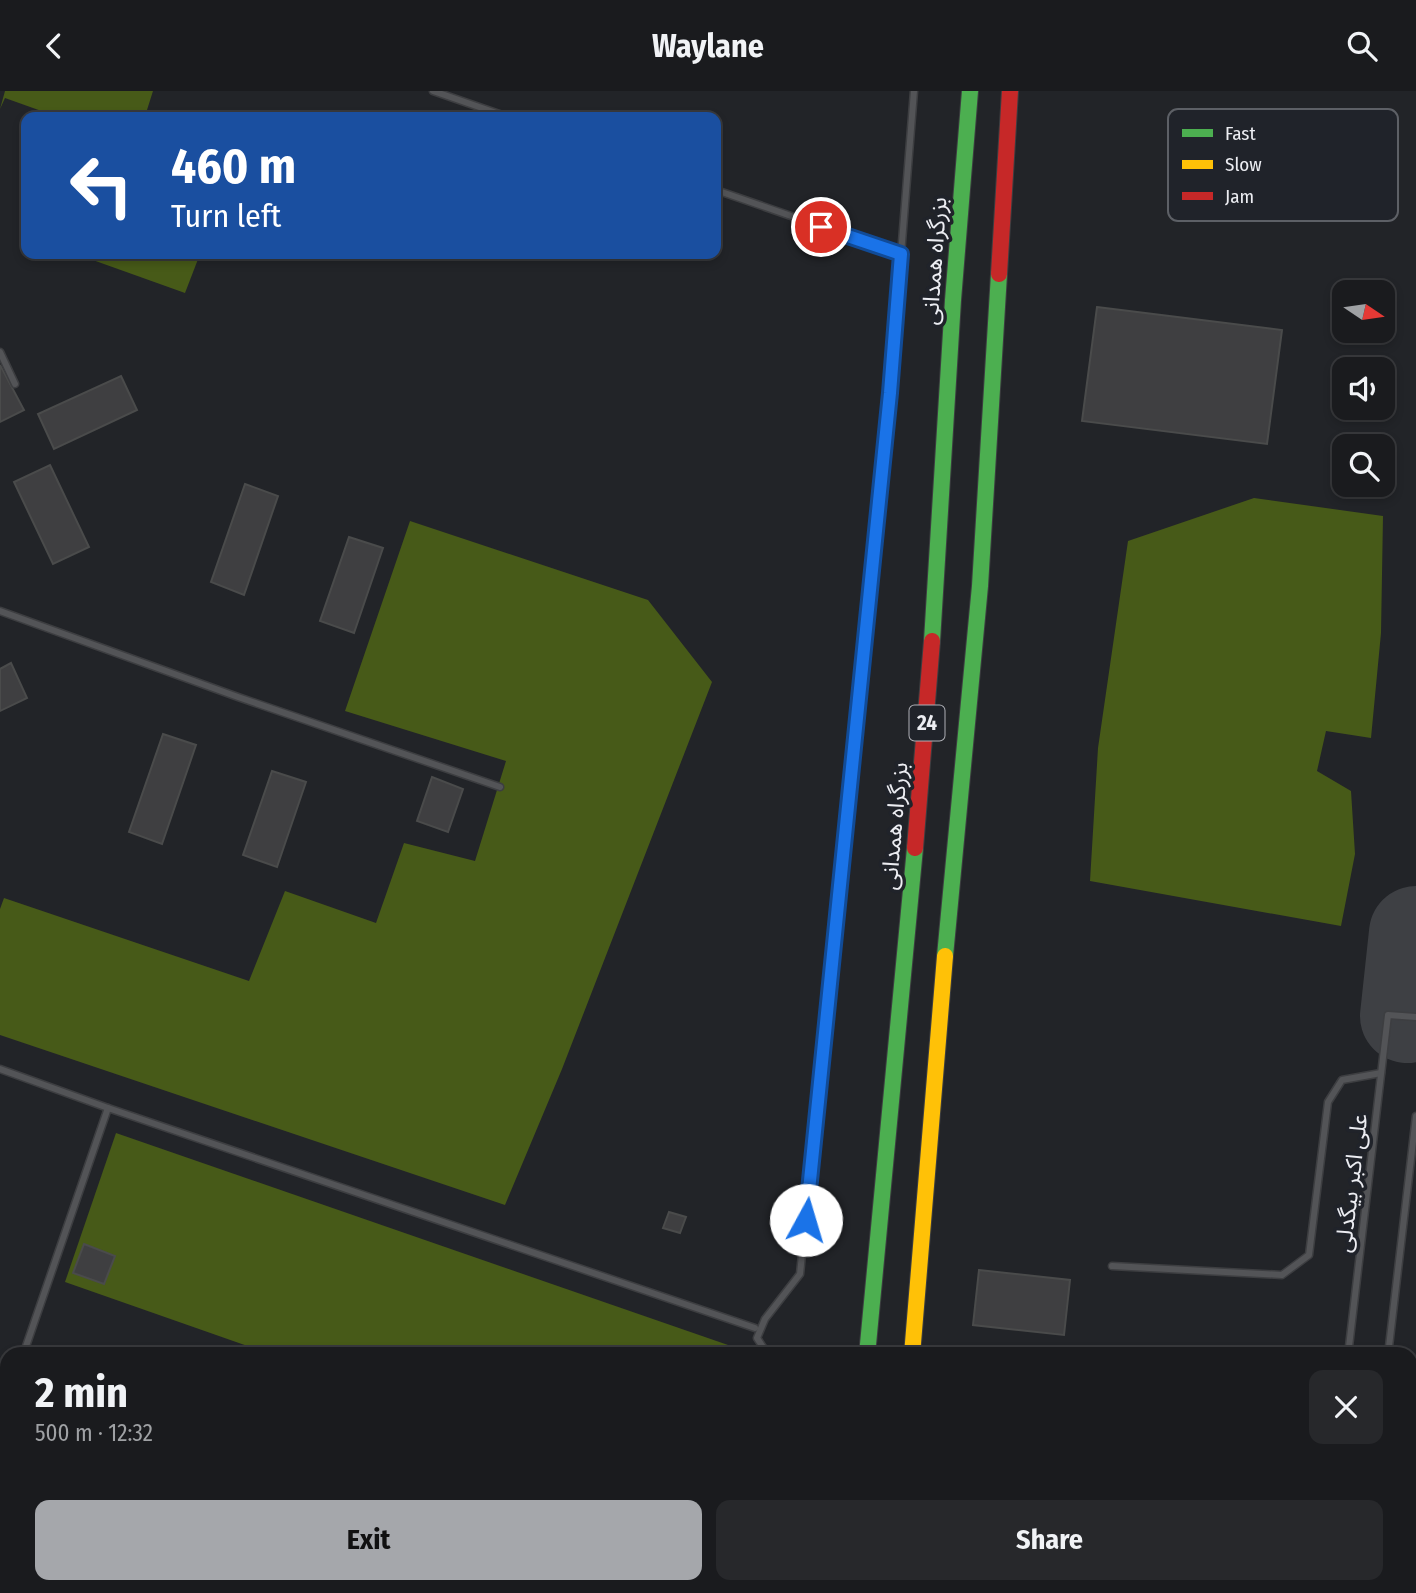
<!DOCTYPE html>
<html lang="en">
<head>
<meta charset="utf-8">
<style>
  body { margin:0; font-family:"Fira Sans Condensed","Noto Sans Arabic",sans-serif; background:#27282b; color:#f1f3f6; height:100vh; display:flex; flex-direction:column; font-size:26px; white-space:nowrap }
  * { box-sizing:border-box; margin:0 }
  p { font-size:23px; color:#9fa1a4 }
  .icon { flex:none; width:38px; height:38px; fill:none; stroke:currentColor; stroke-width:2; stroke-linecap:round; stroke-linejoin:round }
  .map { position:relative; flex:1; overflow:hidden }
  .side { position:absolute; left:0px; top:1256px; width:1418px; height:247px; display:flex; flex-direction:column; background:#1a1b1e; border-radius:21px 21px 0 0; box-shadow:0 4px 10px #0003,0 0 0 2px #38393c }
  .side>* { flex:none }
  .banner { position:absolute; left:21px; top:21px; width:700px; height:147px; border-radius:14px; box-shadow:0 4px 10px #0003,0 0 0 2px #38393c; background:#1a4fa0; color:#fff; overflow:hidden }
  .needle { width:46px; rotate:103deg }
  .buttons { position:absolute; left:1332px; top:189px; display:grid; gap:14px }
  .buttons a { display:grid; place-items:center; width:63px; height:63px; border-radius:14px; background:#1a1b1e; box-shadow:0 4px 10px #0003,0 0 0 2px #38393c; font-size:35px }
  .pin { position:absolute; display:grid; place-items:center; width:60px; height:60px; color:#fff; margin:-30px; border:4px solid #fff; border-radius:50%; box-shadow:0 2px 7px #0007 }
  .me { position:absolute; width:77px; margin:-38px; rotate:6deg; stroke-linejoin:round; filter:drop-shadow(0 0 5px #0008) }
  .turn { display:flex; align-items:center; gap:24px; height:147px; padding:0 35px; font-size:32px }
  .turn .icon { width:91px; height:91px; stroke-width:2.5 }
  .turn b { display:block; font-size:49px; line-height:60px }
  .round { display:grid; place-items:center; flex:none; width:74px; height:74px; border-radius:14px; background:#27282b }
  .overview { display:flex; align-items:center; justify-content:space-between; height:119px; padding:0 35px }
  h1 { font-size:42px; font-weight:700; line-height:52px }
  .action { display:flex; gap:14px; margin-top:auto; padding:14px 35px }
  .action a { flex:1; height:80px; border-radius:14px; background:#a5a7ab; color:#111; font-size:28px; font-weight:700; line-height:80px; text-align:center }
  .action a+a { background:#27282b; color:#f1f3f6 }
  header { display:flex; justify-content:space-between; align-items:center; height:91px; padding:0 35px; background:#1a1b1e; font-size:32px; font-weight:700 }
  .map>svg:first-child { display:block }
  .forest { fill:#475a18 }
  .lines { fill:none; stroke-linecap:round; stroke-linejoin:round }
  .runway { stroke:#3e4044; stroke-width:94 }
  .building { fill:#3f3f41; stroke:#4a4b4b; stroke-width:2 }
  .lane-casing { stroke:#3d3e41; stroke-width:9 }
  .fast-casing { stroke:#3d3e41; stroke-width:18 }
  .slow-casing { stroke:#3d3e41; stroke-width:18 }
  .jam-casing { stroke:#3d3e41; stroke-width:18 }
  .lane { stroke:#535457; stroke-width:6 }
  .fast { stroke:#4caf50; stroke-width:16 }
  .slow { stroke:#ffc107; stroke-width:16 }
  .jam { stroke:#c62828; stroke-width:16 }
  .route-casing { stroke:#114b97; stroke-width:18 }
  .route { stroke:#1a73e8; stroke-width:12 }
  .labels { text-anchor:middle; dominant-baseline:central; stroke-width:7; stroke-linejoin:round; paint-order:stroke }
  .shield { fill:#20232a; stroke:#afb0b6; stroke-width:2 }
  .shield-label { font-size:21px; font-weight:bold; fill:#ecedf2 }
  .street-label { font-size:23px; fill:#ecedf2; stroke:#20232a }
  .key { fill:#20232a; stroke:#5d6066; stroke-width:2 }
  .key-label { font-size:19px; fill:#ecedf2 }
</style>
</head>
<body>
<header><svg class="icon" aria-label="back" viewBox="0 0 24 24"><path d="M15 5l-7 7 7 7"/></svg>Waylane<svg class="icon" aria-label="search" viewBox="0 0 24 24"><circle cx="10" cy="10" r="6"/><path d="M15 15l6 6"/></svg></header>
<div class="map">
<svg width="1416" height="1502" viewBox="0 0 1416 1502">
  <rect width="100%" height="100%" fill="#222428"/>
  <g class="forest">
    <polygon points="5,0 153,0 147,19 157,23 156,26 46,26 47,22 5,7 0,18"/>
    <polygon points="76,163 200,163 185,202"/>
    <polygon points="1254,407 1383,425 1381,542 1371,647 1326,640 1317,680 1351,700 1355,763 1341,835 1090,790 1098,657 1128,450"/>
    <polygon points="410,430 648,509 712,591 562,978 505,1114 0,944 0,818 4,807 249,890 285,800 376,832 404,752 475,770 506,670 345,620"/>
    <polygon points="116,1042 754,1263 270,1263 65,1191"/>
    <polygon points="7,1369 7,1496 398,1496 415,1502 0,1502 0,1390"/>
    <polygon points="979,1496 1256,1496 1255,1502 1004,1502"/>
  </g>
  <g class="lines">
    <polyline class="runway" points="1407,925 1416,842"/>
  </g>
  <g class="building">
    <polygon points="1097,216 1282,239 1267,353 1082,330"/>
    <polygon points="0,274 24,319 0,331"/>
    <polygon points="121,285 137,319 54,358 38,323"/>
    <polygon points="50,374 89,456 53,473 14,391"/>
    <polygon points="245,393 278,405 244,504 211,491"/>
    <polygon points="349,446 383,457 354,542 320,530"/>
    <polygon points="11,572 27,607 0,620 0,578"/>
    <polygon points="163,643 196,654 162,753 129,741"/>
    <polygon points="272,680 306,691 277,776 243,764"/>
    <polygon points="432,686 463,698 448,741 417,730"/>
    <polygon points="669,1121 686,1126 680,1142 663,1137"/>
    <polygon points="84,1153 115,1165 104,1193 73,1182"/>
    <polygon points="979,1179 1070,1189 1064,1244 973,1234"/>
  </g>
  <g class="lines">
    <defs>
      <g id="lane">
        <polyline points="433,0 508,26"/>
        <polyline points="716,99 901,163"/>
        <polyline points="0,261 15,293"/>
        <polyline points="0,520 238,606 500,696"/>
        <polyline points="0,978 108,1017"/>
        <polyline points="1112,1175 1282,1184 1309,1164 1328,1011 1342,989 1381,982"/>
        <polyline points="23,1264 108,1017 755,1237"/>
        <polyline points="768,1264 757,1247 765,1228 800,1183 890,302 914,0"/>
        <polyline points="1348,1264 1388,924 1416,926"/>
        <polyline points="1388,1264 1416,1025"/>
        <polyline points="0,1329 7,1309"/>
        <polyline points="1274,1496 1275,1502"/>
        <polyline points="1345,1496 1361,1498"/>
        <polyline points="783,1502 783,1496"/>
        <polyline points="1299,1502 1314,1496"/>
        <polyline points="1320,1502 1321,1496"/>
      </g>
      <g id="fast">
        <polyline points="932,550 953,209 970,0"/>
        <polyline points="945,865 980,495 999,183"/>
        <polyline points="867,1264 915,757"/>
        <polyline points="892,1496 892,1502"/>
      </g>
      <g id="slow">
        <polyline points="912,1264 945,865"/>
        <polyline points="842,1502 843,1496"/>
      </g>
      <g id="jam">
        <polyline points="999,183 1010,0"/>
        <polyline points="915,757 932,550"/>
      </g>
    </defs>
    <use href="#lane" class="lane-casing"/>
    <use href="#fast" class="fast-casing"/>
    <use href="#slow" class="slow-casing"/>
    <use href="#jam" class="jam-casing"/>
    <use href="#lane" class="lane"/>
    <use href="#fast" class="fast"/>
    <use href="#slow" class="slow"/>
    <use href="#jam" class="jam"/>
  </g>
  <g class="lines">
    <defs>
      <polyline id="route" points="806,1129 890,302 901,163 821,136"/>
    </defs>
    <use href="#route" class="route-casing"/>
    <use href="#route" class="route"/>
  </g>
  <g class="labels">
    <rect class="shield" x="909.5" y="614.5" width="35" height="35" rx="5"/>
    <g class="shield-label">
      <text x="927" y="632">24</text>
    </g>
    <g class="street-label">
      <text transform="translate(934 170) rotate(-86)">بزرگراه همدانی</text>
      <text transform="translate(894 735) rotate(-85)">بزرگراه همدانی</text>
      <text transform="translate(1351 1092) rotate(-83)">علی اکبر بیگدلی</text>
    </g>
  </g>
  <rect x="1168" y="18" width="230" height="112" rx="10" class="key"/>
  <rect x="1182" y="38" width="31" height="8" fill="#4caf50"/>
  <rect x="1182" y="69" width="31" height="9" fill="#ffc107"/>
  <rect x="1182" y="101" width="31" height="8" fill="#c62828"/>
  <g class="key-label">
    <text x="1225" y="49">Fast</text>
    <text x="1225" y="80">Slow</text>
    <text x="1225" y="112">Jam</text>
  </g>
</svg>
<div class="buttons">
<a><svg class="needle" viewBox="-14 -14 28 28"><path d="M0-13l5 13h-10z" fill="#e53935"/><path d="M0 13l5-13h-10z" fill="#9fa1a4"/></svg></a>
<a><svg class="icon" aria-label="sound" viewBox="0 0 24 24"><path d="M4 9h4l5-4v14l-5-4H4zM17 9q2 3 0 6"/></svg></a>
<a><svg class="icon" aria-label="search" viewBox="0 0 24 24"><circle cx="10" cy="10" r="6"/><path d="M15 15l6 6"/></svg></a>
</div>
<div class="pin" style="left:821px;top:136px;background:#d93025"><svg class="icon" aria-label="arrive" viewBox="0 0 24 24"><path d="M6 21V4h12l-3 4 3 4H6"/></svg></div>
<svg class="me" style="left:806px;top:1129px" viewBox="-20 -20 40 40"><circle r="19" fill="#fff"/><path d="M0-13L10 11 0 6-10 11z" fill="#1a73e8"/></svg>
<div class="banner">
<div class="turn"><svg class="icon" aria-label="left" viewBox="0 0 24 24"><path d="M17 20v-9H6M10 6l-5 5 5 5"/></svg><div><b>460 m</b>Turn left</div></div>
</div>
<section class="side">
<div class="overview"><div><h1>2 min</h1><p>500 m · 12:32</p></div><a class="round"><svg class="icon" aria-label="close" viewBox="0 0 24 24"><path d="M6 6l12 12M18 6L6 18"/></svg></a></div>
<div class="action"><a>Exit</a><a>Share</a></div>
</section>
</div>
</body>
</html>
